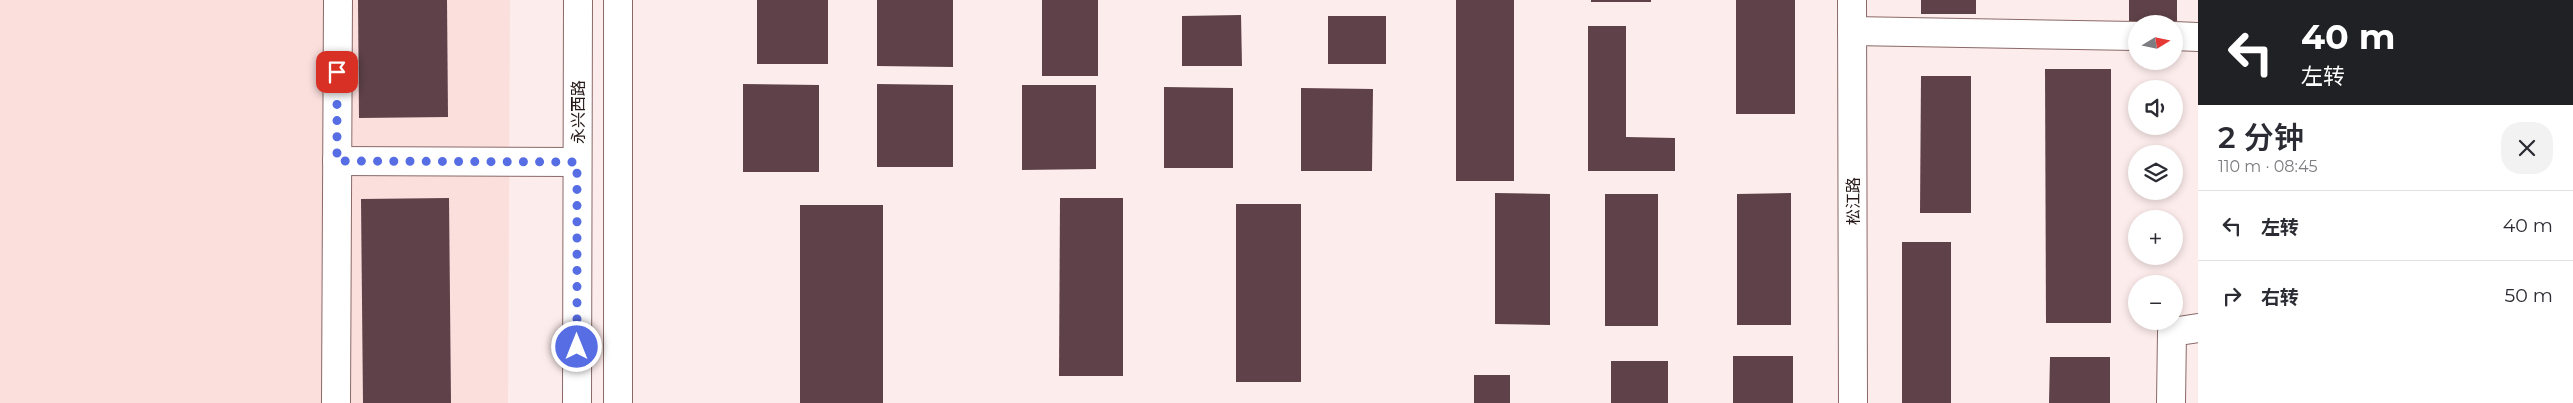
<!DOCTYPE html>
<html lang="zh">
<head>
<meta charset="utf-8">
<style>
  body { margin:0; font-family:Montserrat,"Noto Sans SC",sans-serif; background:#f2f2f3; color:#2b2b33; height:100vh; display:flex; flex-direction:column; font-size:19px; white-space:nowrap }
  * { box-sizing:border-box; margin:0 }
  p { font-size:16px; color:#7c7c81 }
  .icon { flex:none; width:28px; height:28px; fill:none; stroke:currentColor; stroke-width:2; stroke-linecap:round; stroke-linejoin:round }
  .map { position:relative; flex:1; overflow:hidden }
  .details { display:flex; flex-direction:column; background:#fff; width:375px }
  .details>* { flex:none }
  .guide { background:#202124; color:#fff; overflow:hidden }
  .needle { width:32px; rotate:80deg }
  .tools { position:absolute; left:2128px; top:15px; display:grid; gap:10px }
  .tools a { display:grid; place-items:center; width:55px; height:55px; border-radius:50%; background:#fff; box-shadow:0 2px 8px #0003; font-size:25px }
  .pin { position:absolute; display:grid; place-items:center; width:42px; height:42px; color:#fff; margin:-21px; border-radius:10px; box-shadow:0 2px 8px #0006 }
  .me { position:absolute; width:55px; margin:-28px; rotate:0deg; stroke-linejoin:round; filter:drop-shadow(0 0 4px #0008) }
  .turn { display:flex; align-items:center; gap:18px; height:105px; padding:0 20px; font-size:22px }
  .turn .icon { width:65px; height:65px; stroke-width:2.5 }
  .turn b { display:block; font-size:35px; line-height:42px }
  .round { display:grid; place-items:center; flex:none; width:52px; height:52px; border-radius:20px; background:#f2f2f3 }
  .head { display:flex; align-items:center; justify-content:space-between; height:85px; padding:0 20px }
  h1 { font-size:30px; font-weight:600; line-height:38px }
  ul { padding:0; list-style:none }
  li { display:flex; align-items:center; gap:15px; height:70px; padding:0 20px; border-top:1px solid #e1e1e2 }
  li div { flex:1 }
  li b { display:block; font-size:19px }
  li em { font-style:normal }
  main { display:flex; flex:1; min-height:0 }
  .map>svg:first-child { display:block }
  .built { fill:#fbdfdd }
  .building { fill:#5e4149 }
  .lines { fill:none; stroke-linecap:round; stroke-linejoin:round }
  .minor-casing { stroke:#8a6967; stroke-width:30 }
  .major-casing { stroke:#8a6967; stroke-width:30 }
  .minor { stroke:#fff; stroke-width:28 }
  .major { stroke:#fff; stroke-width:28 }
  .route { stroke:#566de3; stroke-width:9; stroke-dasharray:0 16.2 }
  .labels { text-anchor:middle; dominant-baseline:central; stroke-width:5; stroke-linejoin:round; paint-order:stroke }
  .street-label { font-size:16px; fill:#251817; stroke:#fefefe }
</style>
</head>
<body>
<main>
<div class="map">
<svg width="2198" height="403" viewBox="0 0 2198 403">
  <rect width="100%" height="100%" fill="#fceceb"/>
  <polygon class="built" points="0,0 510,0 508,403 0,403"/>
  <g class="building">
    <polygon points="358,0 447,0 448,117 359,118"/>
    <rect x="757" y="0" width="71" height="64"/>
    <polygon points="877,0 953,0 953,67 877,66"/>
    <rect x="1042" y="0" width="56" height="76"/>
    <rect x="1456" y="0" width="58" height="181"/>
    <rect x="1591" y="0" width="60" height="2"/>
    <rect x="1736" y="0" width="59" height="114"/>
    <rect x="1921" y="0" width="55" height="14"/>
    <rect x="2129" y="0" width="48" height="21"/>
    <polygon points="1241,15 1242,66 1182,66 1182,16"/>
    <rect x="1328" y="16" width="58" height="48"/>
    <polygon points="1588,26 1626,26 1626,137 1675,138 1675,171 1588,171"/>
    <polygon points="2045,69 2111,69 2111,323 2046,323"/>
    <polygon points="1921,76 1971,76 1971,213 1920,213"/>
    <polygon points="743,84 819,85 819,172 743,172"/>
    <polygon points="877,84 953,85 953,167 877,167"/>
    <polygon points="1022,85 1096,85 1096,169 1022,170"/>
    <polygon points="1164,87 1233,88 1233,168 1164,168"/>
    <polygon points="1301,88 1373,89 1372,171 1301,171"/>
    <polygon points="1495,193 1550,194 1550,325 1495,324"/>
    <polygon points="1791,193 1791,325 1737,325 1737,194"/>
    <rect x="1605" y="194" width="53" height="132"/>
    <polygon points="449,198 451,403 363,403 361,199"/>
    <polygon points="1060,198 1123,198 1123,376 1059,376"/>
    <rect x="1236" y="204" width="65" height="178"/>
    <rect x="800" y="205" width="83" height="198"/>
    <rect x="1902" y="242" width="49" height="161"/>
    <rect x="1733" y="356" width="60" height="47"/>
    <polygon points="2050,357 2110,357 2110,403 2049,403"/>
    <rect x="1611" y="361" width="57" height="42"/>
    <rect x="1474" y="375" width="36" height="28"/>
  </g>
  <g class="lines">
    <defs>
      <g id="minor">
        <polyline points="1852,0 1853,403"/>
        <polyline points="1852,31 2136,36"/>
        <polyline points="2174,36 2198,37"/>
        <polyline points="337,161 577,162"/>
        <polyline points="336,403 338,0"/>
        <polyline points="2171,403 2172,332 2198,328"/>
      </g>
      <g id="major">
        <polyline points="577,403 578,0"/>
        <polyline points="618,403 618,0"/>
      </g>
    </defs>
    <use href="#minor" class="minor-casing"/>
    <use href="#major" class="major-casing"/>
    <use href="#minor" class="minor"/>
    <use href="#major" class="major"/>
  </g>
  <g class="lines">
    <polyline class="route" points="337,72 337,161 577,162 577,347"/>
  </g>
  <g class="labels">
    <g class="street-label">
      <text transform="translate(578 112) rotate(-90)">永兴西路</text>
      <text transform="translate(1853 201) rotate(-90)">松江路</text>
    </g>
  </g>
</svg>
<div class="tools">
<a><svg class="needle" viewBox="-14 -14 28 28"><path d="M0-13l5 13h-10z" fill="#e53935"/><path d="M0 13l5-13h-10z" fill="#7c7c81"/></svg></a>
<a><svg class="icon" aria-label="sound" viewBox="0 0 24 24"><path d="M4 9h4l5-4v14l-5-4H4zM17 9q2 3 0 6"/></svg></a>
<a><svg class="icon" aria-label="layers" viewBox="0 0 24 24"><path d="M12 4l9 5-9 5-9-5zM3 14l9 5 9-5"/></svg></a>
<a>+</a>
<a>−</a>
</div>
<div class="pin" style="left:337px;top:72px;background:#d93025"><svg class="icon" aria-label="arrive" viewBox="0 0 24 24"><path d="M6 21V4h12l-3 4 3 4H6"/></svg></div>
<svg class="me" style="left:577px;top:347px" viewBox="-20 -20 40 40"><circle r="17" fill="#566de3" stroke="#fff" stroke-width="3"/><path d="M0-11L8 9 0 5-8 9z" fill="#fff"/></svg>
</div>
<section class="details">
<div class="guide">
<div class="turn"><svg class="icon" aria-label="left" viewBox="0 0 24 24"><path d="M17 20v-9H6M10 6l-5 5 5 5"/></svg><div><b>40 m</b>左转</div></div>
</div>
<div class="head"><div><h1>2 分钟</h1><p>110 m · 08:45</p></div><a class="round"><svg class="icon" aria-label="close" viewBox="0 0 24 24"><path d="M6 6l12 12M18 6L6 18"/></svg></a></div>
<ul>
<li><svg class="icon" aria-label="left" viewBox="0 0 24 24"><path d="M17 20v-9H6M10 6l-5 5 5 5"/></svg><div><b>左转</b></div><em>40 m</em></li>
<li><svg class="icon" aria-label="right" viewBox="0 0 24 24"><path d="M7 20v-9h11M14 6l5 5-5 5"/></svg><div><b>右转</b></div><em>50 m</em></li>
</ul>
</section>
</main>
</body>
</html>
